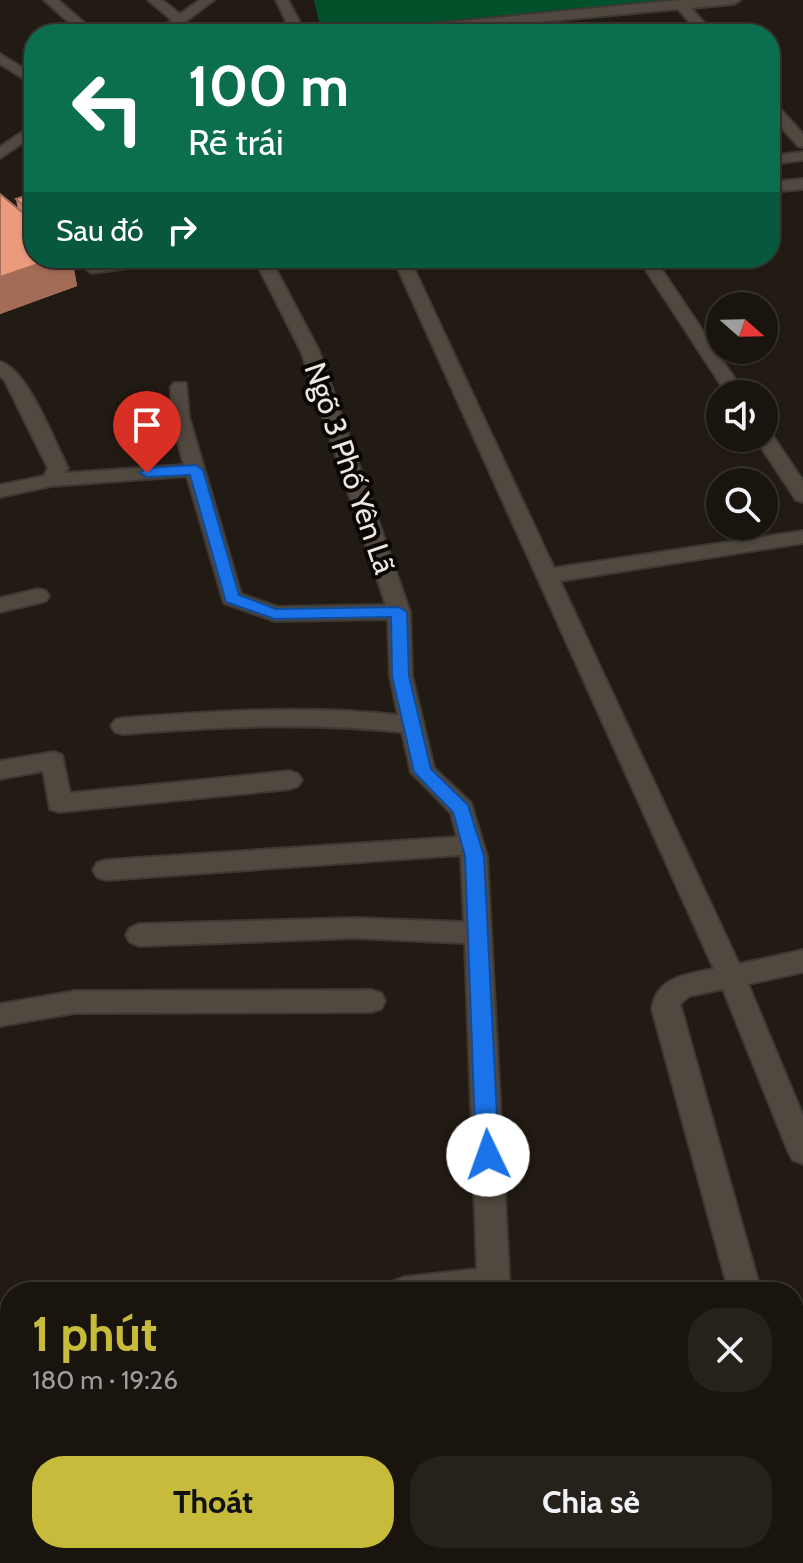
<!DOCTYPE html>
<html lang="vi">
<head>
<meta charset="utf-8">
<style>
  body { margin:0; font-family:Cabin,sans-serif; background:#27211c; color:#f1f3f6; height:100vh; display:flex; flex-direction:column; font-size:30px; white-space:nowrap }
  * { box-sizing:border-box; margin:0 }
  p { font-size:26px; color:#9f9e9e }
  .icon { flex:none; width:44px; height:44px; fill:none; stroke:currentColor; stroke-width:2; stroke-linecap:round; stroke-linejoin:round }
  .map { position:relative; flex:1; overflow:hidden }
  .details { position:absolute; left:0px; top:1282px; width:804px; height:282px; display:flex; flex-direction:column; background:#1a140e; border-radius:32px 32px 0 0; box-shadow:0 2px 6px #0004,0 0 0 2px #38332e }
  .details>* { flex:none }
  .guide { position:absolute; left:24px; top:24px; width:756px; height:244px; border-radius:32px; box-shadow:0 2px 6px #0004,0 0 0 2px #38332e; background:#0b6e4f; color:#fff; overflow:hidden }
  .needle { width:52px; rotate:110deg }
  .controls { position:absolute; left:706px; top:292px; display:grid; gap:16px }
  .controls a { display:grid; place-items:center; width:72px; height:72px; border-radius:50%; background:#1a140e; box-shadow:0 2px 6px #0004,0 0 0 2px #38332e; font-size:40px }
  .pin { position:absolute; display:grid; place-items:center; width:68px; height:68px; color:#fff; margin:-82px -34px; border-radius:50% 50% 50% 0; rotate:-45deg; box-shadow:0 0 8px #0007 }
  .pin .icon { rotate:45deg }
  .me { position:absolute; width:88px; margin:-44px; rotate:357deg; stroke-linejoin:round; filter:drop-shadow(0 0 6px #0008) }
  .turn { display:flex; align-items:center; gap:28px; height:168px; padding:0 32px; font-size:36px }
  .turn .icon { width:104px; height:104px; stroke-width:2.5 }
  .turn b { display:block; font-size:56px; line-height:68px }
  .then { display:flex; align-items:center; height:76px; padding:0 32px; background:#0003; gap:16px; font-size:30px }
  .round { display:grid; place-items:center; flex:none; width:84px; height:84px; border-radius:32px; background:#27211c }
  .headline { display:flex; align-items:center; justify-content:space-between; height:136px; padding:0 32px }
  h1 { font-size:48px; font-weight:700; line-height:60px; color:#c7bb3b }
  .action { display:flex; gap:16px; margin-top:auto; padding:16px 32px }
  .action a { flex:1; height:92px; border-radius:32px; background:#c7bb3b; color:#111; font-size:32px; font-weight:700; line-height:92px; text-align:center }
  .action a+a { background:#27211c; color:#f1f3f6 }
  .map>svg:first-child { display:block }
  .green { fill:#005129 }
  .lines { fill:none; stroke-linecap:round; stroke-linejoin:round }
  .minor-casing { stroke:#3c3833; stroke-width:4 }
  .minor { fill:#51493f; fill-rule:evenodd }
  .wall { fill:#c8856b }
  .shaded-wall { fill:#a36c57 }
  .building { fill:#e99b7c; stroke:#a36c57; stroke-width:2 }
  .route { fill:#1a73e8; stroke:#114b97; stroke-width:2 }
  .labels { text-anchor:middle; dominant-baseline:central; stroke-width:8; stroke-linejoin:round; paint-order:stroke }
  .street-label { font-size:30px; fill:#ece7e1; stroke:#090604 }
</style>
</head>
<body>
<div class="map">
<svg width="803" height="1563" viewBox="0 0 803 1563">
  <rect width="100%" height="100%" fill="#221b13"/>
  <polygon class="green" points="314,0 685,0 342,32 321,30"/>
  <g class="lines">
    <defs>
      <g id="minor">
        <polygon points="44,0 58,0 97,34 82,34"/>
        <polygon points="148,0 162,0 180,14 200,0 214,0 169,34 154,34 172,20"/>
        <polygon points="276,0 288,0 306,34 292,34"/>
        <polygon points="681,0 740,0 734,4 691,8 714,34 700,34 678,9 410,34 361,34 368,30"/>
        <polygon points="0,54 34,75 34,85 0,64"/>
        <polygon points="770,102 775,103 803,134 803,147 798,146 770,115"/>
        <polygon points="34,124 34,135 0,158 0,147"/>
        <polygon points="803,152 803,160 770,164 770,156"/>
        <polygon points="803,179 803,189 770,192 770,182"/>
        <polygon points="129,258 173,258 165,263 92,273 84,268 92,263"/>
        <path d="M254 258H270L319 351 410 612 412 676 434 768 471 803 487 856 510 1292H389L394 1281 405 1277 477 1269 465 943 355 938 139 946 130 942 126 935 130 928 139 924 355 918 464 922 461 855 106 880 97 877 93 870 97 863 106 860 457 837 451 813 411 772 402 732C309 722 216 727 123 734L115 732 111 726 115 720 123 718C215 711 307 705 398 715L390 676 388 619 275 621 224 603 187 476 51 486 0 497V485L44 476 48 468 5 381 0 376V362C27 368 55 443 68 468L65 473 184 465 171 417V387L174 383H186L189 417 241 594 277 607 386 605 301 351Z"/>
        <path d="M393 258H409L554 568 803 531V543L560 581 739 964 803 950V972L748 984 803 1116V1164L793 1160 788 1151 723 989 689 996 680 1004 761 1292H729L652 1009C656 977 688 974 714 969Z"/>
        <polygon points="638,258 654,258 745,394 727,394"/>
        <polygon points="764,431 771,433 803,481 803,502 796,500 755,438 764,438"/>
        <polygon points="38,589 46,591 49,596 46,601 0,612 0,598"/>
        <polygon points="54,752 62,755 70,793 290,771 298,774 302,780 298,786 290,789 59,812 50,809 43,771 0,779 0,761"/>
        <polygon points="371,990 381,993 385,1001 381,1009 371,1012 75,1013 0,1026 0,1004 75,991"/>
        <polygon points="10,1319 10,1351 0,1352 0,1320"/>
        <polygon points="794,1489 803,1492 803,1563 784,1563 783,1554 794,1554"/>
        <polygon points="553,1554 589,1554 590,1563 554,1563"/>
      </g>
    </defs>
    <use href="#minor" class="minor-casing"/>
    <use href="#minor" class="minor"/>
  </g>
  <polygon class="wall" points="34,193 34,258 72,258 77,286 0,314 0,194 18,209 16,199"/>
  <polygon class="shaded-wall" points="56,258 72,258 77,286 0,314 0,277"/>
  <g class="building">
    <polygon points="34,193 34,216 16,199"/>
    <polygon points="0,194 34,222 34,258 56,258 0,277"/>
  </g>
  <polygon class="route" points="196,465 203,470 239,595 276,609 399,607 407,612 409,676 431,769 468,805 484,856 499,1155 496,1162 488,1165 480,1162 476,1155 465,856 453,812 414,772 392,676 391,617 275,619 226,602 190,475 147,477 140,473 147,468"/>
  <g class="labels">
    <g class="street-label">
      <text transform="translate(350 468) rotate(71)">Ngõ 3 Phố Yên Lã</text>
    </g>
  </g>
</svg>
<div class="controls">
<a><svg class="needle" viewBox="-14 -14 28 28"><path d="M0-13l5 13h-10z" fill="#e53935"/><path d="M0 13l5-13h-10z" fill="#9f9e9e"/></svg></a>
<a><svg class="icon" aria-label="sound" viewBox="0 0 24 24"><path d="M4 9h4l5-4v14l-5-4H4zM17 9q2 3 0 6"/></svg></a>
<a><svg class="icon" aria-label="search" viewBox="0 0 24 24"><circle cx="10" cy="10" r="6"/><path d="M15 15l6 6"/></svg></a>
</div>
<div class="pin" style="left:147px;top:473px;background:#d93025"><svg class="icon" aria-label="arrive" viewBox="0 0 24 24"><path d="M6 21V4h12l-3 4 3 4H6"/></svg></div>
<svg class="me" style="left:488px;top:1155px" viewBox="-20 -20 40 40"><circle r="19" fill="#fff"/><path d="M0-13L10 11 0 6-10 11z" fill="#1a73e8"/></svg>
<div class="guide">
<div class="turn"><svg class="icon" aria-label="left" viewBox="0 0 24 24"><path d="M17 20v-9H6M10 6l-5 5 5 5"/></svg><div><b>100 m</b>Rẽ trái</div></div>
<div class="then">Sau đó<svg class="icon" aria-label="right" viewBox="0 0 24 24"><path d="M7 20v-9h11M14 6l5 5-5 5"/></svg></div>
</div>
<section class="details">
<div class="headline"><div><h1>1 phút</h1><p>180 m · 19:26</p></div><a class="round"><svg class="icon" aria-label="close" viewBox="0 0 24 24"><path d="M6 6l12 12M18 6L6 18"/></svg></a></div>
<div class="action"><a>Thoát</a><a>Chia sẻ</a></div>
</section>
</div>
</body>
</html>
